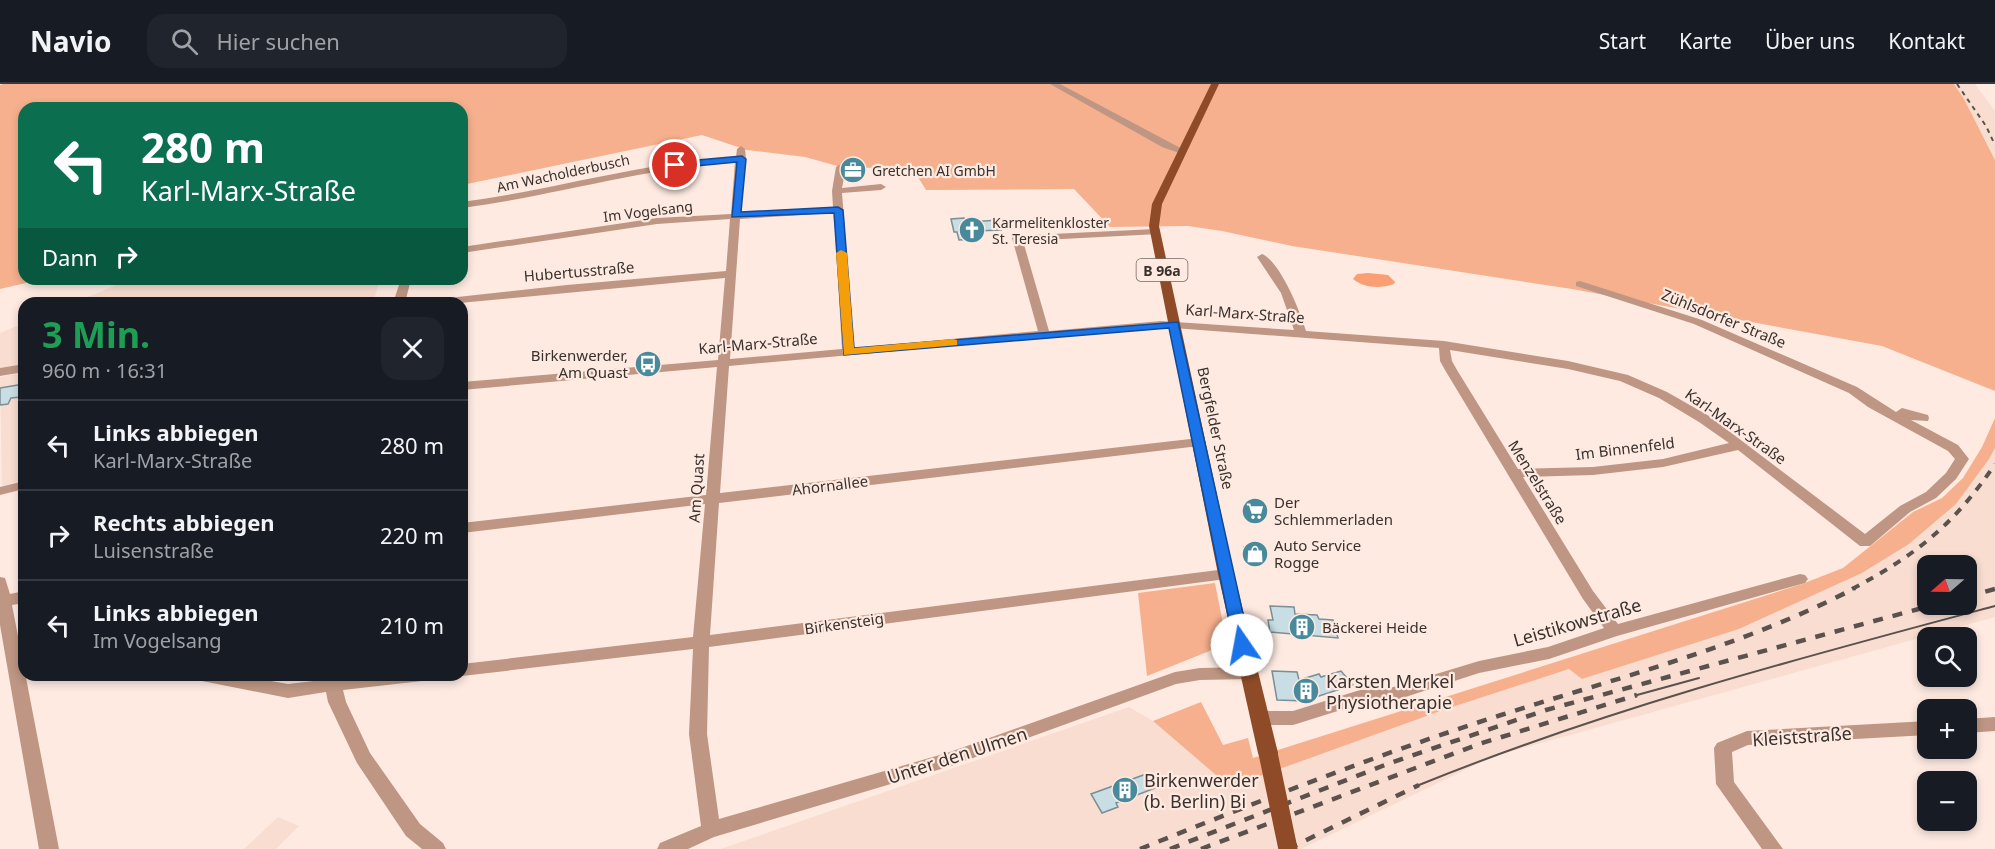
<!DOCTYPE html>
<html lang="de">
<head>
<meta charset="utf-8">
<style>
  body { margin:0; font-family:"Noto Sans",sans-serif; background:#20242c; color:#f1f3f6; height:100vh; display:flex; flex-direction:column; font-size:22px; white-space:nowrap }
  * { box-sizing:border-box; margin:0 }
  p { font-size:20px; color:#9ea1a6 }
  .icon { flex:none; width:33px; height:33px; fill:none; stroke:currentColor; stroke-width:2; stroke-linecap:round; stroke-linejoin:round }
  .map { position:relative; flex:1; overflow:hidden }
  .panel { position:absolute; left:18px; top:213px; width:450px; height:384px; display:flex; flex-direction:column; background:#171b24; border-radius:18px; box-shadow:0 3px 9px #0003 }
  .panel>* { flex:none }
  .top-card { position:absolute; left:18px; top:18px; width:450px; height:183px; border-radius:18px; box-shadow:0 3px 9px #0003; background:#0b6e4f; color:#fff; overflow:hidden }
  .needle { width:39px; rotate:250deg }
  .controls { position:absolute; left:1917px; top:471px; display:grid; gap:12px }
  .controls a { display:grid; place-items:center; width:60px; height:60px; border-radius:12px; background:#171b24; box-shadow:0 3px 9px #0003; font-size:30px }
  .pin { position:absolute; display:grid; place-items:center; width:51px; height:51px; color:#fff; margin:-26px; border:3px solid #fff; border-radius:50%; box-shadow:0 2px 6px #0007 }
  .me { position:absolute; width:66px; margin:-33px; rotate:348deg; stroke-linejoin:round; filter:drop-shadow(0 0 4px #0008) }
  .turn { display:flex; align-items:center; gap:21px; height:126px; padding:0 24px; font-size:27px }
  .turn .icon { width:78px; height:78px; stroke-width:2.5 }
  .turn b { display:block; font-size:42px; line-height:51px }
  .then { display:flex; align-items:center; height:57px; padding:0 24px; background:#0003; gap:12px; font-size:22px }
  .round { display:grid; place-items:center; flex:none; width:63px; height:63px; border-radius:18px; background:#20242c }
  .head { display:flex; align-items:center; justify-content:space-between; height:102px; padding:0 24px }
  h1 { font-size:36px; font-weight:700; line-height:45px; color:#1e9e55 }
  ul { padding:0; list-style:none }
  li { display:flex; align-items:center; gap:18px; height:90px; padding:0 24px; border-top:2px solid #363941 }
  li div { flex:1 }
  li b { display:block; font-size:22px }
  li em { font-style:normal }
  header { display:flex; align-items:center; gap:36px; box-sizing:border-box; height:84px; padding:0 30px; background:#171b24; border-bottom:2px solid #363941 }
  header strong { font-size:28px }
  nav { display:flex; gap:33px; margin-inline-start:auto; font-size:21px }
  .search { width:420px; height:54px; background:#20242c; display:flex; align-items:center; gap:15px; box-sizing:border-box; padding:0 21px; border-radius:18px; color:#9ea1a6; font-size:22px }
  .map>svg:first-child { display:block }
  .built { fill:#f8ddd0; fill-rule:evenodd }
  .green { fill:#f7b08e }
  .water { fill:#fa9f73 }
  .building { fill:#c8dee4; stroke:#7b8f95; stroke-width:1.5 }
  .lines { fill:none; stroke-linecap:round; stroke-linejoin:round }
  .minor { fill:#be9683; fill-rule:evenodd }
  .primary { fill:#8f4a27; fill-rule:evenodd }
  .tram { stroke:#5b524d; stroke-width:2 }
  .rail-far2 { stroke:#5b524d; stroke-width:2; stroke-dasharray:4.5 4.5; stroke-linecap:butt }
  .rail-far1 { stroke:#5b524d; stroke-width:4; stroke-dasharray:8 8; stroke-linecap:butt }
  .rail { stroke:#5b524d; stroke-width:4.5; stroke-dasharray:10 10; stroke-linecap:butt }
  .primary-bridge { stroke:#8f4a27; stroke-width:19 }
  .route { fill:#1a73e8; stroke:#114b97; stroke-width:1.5 }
  .slow { fill:#f59e0b }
  .labels { text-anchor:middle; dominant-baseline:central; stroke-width:4.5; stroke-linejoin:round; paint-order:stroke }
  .far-poi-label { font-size:14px; fill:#38312d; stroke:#feeae1; text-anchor:start }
  .far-street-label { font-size:14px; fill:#38312d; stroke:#feeae1 }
  .shield { fill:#feeae1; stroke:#736863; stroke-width:1.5 }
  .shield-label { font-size:14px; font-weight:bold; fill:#38312d }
  .street-label { font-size:15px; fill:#38312d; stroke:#feeae1 }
  .poi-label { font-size:15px; fill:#38312d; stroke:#feeae1; text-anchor:start }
  .near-street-label { font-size:18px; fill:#38312d; stroke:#feeae1 }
  .near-poi-label { font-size:18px; fill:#38312d; stroke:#feeae1; text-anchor:start }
</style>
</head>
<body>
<header>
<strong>Navio</strong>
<div class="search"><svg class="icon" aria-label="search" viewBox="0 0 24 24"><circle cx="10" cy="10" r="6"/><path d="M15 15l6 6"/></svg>Hier suchen</div>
<nav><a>Start</a><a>Karte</a><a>Über uns</a><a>Kontakt</a></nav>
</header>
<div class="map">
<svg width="1995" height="765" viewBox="0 0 1995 765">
  <rect width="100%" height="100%" fill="#feeae1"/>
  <g class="built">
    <polygon points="1954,0 1975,0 1995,27 1995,76 1964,15"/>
    <polygon points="131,195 380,195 373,219 73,219"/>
    <polygon points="24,239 24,280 0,284 0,249"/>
    <polygon points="24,288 24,396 2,402 0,293"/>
    <path d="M1995 364V533L1494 672 1301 765H721L1129 623 1153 637 1231 703 1446 625 1570 585 1582 595 1739 545 1862 489 1909 460 1956 420ZM1928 482H1966V520H1928Z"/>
    <polygon points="278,733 299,742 276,765 244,765"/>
  </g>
  <g class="green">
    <polygon points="3,0 1954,0 1964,15 1995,76 1995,307 1882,262 1572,205 1292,162 1222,147 1188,142 1110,143 1074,105 926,106 913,85 841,83 805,73 747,66 702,51 462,101 462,24 24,24 24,195 28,195 26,199 0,205 0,1"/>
    <polygon points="1995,334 1995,364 1989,375 1956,420 1909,460 1862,489 1739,545 1582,595 1569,585 1446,625 1230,703 1153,637 1201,618 1223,661 1248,654 1253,674 1802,500 1843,484 1913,428 1942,414 1963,394 1982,363"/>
    <polygon points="1215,499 1227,560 1147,592 1138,509"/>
  </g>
  <path class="water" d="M1368 189 1388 191 1395 198 1394 200C1380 205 1364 204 1353 195L1357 190Z"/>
  <g class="building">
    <polygon points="964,134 970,138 998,136 1001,146 975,147 977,155 959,156 957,148 954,148 951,135"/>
    <polygon points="24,300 21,313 11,314 8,320 0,321 0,304"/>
    <polygon points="1244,463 1264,465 1265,476 1245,474"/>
    <polygon points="1270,522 1294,523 1295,530 1317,531 1319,535 1333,536 1338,554 1270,548 1268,536 1273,536"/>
    <polygon points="1272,587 1297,588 1299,596 1319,590 1321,593 1341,587 1353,601 1319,612 1304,612 1305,617 1277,616"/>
    <polygon points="1149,689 1158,703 1116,719 1118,723 1102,729 1091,710"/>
  </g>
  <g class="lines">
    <g class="minor">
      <polygon points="1050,0 1060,0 1186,67 1182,70 1162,63"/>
      <path d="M741 62 745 65 746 75 744 77 741 129 833 123 832 107 836 83 841 80 846 83 842 104 881 100 886 103 881 106 842 109 854 264 1038 247 1012 154 1013 152 1155 145 1159 146V150L1023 157 1049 247 1161 237 1294 246 1281 209 1257 173 1262 170C1280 177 1301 229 1306 247L1444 257 1568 277 1628 291 1667 308 1709 332 1865 450 1900 422 1926 408 1946 389 1955 375 1948 367 1868 323 1849 309 1694 240 1576 202V198L1580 197 1702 236 1857 303 1896 328 1902 324 1928 331 1929 334 1928 337 1911 336 1958 361 1969 375 1956 395 1936 414 1910 428 1870 462H1860L1738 366 1663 383 1593 391 1523 393 1593 507 1618 540 1800 490 1805 491 1808 495 1805 499 1617 552 1549 575 1479 589 1387 619 1360 620 1293 641H1260L1254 639 1251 634 1254 629 1260 627H1293L1360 606 1387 605 1479 577 1548 563 1604 544 1583 515 1445 286 1440 277 1439 264 1161 243 729 282 720 409 1199 354 1206 358 1199 362 719 419 710 551 1226 485 1231 486 1234 490 1231 494 1226 495 709 563 707 650 719 735 950 668 1175 588 1200 584 1249 583 1255 584 1257 589 1255 594 1249 595 1200 596 1176 600 951 682 714 753 688 765H657L660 759 701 742 689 650 693 565 462 592 458 591H462V580L693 553 705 420 462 449V439L706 411 717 283 462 306V298L718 276 725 194 460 219H424L430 216 567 201 726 187 730 135 657 140 462 169V163L657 134 731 130 735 78C643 84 554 112 462 124V118C554 106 643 78 736 73L737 65ZM834 129 842 265 730 275 740 135ZM1450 266 1568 285 1620 297 1659 314 1699 338 1729 359 1663 375 1593 383 1518 385 1457 286 1452 277Z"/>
      <polygon points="401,195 411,195 405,219 393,219"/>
      <polygon points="24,280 24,288 0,292 0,284"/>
      <polygon points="24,397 24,405 0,411 0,403"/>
      <polygon points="0,493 5,494 10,510 24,507 24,519 12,521 59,765 39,765 0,541"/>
      <polygon points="194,591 237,591 288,600 364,591 430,591 428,596 422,597 343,606 346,618 370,669 420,740 443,759 446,765 422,765 406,752 357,679 328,618 326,608 288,614 202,597 196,596"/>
      <polygon points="1995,633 1995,647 1966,649 1966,635"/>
      <polygon points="1928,637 1928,651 1748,661 1732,668 1734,698 1783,765 1762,765 1716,700 1714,664 1717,659 1747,647"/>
    </g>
    <polygon class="primary" points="1211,0 1219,0 1162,120 1159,142 1234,490 1278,669 1275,675 1268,677 1261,675 1258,669 1218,490 1149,142 1152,120"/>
    <g class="tram">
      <polyline points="1637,611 1699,594"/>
      <path d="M1419 701C1606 625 1800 574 1995 522"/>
    </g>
    <polyline class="rail-far2" points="1957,0 1986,42 1995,61"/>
    <path class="rail-far1" d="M1852 505C1915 472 1955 440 1995 380"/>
    <g class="rail">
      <polyline points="1966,513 1995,505"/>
      <path d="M1140 765C1259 717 1379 670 1501 631 1620 593 1744 562 1855 504"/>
      <polyline points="1170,765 1390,679 1546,626 1937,520"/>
      <polyline points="1201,765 1479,660 1637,611"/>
      <polyline points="1288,765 1419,701"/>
    </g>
    <polyline class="primary-bridge" points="1268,669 1288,765"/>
  </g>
  <polygon class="route" points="742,72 746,75 741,128 838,123 843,126 854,264 1178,238 1250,561 1247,565 1242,567 1236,565 1234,561 1169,244 844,271 834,129 732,133 737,78 675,84 671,81 675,78"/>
  <polygon class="slow" points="841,166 847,169 854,264 953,255 957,256 957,261 844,271 836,169"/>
  <defs>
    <symbol id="office-disc" viewBox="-11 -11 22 22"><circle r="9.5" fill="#488a9b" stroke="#feeae1"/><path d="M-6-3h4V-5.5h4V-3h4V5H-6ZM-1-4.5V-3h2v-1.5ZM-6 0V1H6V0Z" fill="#fff"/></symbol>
    <symbol id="church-disc" viewBox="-11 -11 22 22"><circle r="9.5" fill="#488a9b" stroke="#feeae1"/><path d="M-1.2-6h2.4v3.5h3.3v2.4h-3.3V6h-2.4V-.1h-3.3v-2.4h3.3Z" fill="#fff"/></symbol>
    <symbol id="bus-disc" viewBox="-11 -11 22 22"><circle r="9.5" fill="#488a9b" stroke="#feeae1"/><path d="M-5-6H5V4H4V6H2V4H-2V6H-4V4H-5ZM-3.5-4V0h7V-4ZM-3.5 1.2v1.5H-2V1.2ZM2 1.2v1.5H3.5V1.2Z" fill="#fff"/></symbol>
    <symbol id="supermarket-disc" viewBox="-11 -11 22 22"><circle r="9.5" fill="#488a9b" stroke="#feeae1"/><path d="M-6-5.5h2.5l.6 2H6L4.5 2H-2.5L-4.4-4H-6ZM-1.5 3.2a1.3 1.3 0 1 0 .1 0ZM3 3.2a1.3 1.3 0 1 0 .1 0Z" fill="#fff"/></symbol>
    <symbol id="shop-disc" viewBox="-11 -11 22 22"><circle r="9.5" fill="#488a9b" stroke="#feeae1"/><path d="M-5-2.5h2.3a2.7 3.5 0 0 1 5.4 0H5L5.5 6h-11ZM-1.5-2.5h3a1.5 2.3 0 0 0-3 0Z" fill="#fff"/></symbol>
    <symbol id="building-disc" viewBox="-11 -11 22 22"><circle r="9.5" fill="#488a9b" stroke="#feeae1"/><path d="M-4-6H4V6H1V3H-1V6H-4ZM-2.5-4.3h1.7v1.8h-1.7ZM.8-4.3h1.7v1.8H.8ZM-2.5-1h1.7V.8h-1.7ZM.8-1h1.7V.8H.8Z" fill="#fff"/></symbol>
  </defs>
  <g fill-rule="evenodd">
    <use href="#office-disc" x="838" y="71" width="30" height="30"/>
    <use href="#church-disc" x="957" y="131" width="30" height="30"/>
    <use href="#bus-disc" x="633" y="265" width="30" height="30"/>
    <use href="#supermarket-disc" x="1240" y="412" width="30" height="30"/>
    <use href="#shop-disc" x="1240" y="455" width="30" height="30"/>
    <use href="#building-disc" x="1287" y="528" width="30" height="30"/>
    <use href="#building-disc" x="1291" y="592" width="30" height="30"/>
    <use href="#building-disc" x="1110" y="691" width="30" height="30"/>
  </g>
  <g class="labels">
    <g class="far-poi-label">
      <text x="872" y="86">Gretchen AI GmbH</text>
      <text x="992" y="138">Karmelitenkloster<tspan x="992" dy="16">St. Teresia</tspan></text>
    </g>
    <g class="far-street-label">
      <text transform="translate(563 89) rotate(-12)">Am Wacholderbusch</text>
      <text transform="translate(648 127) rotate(-7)">Im Vogelsang</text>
    </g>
    <rect class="shield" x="1136.5" y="175" width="51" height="22" rx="4.5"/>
    <g class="shield-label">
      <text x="1162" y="186">B 96a</text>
    </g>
    <g class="street-label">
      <text transform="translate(579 187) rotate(-5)">Hubertusstraße</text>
      <text transform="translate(1245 229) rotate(4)">Karl-Marx-Straße</text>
      <text transform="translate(1724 234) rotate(22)">Zühlsdorfer Straße</text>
      <text transform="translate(758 259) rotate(-5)">Karl-Marx-Straße</text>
      <text transform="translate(1736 342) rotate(35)">Karl-Marx-Straße</text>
      <text transform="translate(1216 344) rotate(78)">Bergfelder Straße</text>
      <text transform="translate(1625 364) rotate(-7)">Im Binnenfeld</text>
      <text transform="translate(1538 398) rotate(58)">Menzelstraße</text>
      <text transform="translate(830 401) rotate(-7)">Ahornallee</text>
      <text transform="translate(696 404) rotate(-86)">Am Quast</text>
      <text transform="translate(844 539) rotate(-8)">Birkensteig</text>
    </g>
    <g class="poi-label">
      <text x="628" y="271" text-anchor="end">Birkenwerder,<tspan x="628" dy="17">Am Quast</tspan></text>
      <text x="1274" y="418">Der<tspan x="1274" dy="17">Schlemmerladen</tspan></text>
      <text x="1274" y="461">Auto Service<tspan x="1274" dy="17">Rogge</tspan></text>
      <text x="1322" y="543">Bäckerei Heide</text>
    </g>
    <g class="near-street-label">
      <text transform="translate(1577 538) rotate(-16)">Leistikowstraße</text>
      <text transform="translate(1802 652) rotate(-4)">Kleiststraße</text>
      <text transform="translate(957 671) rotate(-18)">Unter den Ulmen</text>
    </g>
    <g class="near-poi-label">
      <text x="1326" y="597">Karsten Merkel<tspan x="1326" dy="21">Physiotherapie</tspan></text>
      <text x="1144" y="696">Birkenwerder<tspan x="1144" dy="21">(b. Berlin) Bi</tspan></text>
    </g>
  </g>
</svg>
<div class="controls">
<a><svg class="needle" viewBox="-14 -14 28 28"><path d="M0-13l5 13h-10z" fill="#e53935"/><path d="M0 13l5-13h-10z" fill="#9ea1a6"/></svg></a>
<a><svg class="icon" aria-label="search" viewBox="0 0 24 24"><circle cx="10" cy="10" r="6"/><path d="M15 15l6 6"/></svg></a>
<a>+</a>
<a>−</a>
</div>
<div class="pin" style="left:675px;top:81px;background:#d93025"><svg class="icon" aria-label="arrive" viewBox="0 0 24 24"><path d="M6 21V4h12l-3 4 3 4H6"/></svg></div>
<svg class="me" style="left:1242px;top:561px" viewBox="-20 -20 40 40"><circle r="19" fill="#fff"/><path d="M0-13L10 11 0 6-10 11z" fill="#1a73e8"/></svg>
<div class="top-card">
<div class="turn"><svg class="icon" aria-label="left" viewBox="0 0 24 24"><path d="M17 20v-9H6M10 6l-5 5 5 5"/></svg><div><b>280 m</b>Karl-Marx-Straße</div></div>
<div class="then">Dann<svg class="icon" aria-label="right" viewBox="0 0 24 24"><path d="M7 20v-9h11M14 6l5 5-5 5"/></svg></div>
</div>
<section class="panel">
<div class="head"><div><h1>3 Min.</h1><p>960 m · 16:31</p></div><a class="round"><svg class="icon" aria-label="close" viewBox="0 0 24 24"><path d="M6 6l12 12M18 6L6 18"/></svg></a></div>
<ul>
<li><svg class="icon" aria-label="left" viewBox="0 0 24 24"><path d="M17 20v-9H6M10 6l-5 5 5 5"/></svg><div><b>Links abbiegen</b><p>Karl-Marx-Straße</p></div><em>280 m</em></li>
<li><svg class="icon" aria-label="right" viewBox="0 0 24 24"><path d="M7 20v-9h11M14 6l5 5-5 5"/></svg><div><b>Rechts abbiegen</b><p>Luisenstraße</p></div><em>220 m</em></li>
<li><svg class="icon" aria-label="left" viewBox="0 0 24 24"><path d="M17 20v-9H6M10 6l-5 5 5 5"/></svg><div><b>Links abbiegen</b><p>Im Vogelsang</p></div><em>210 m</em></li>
</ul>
</section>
</div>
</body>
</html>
